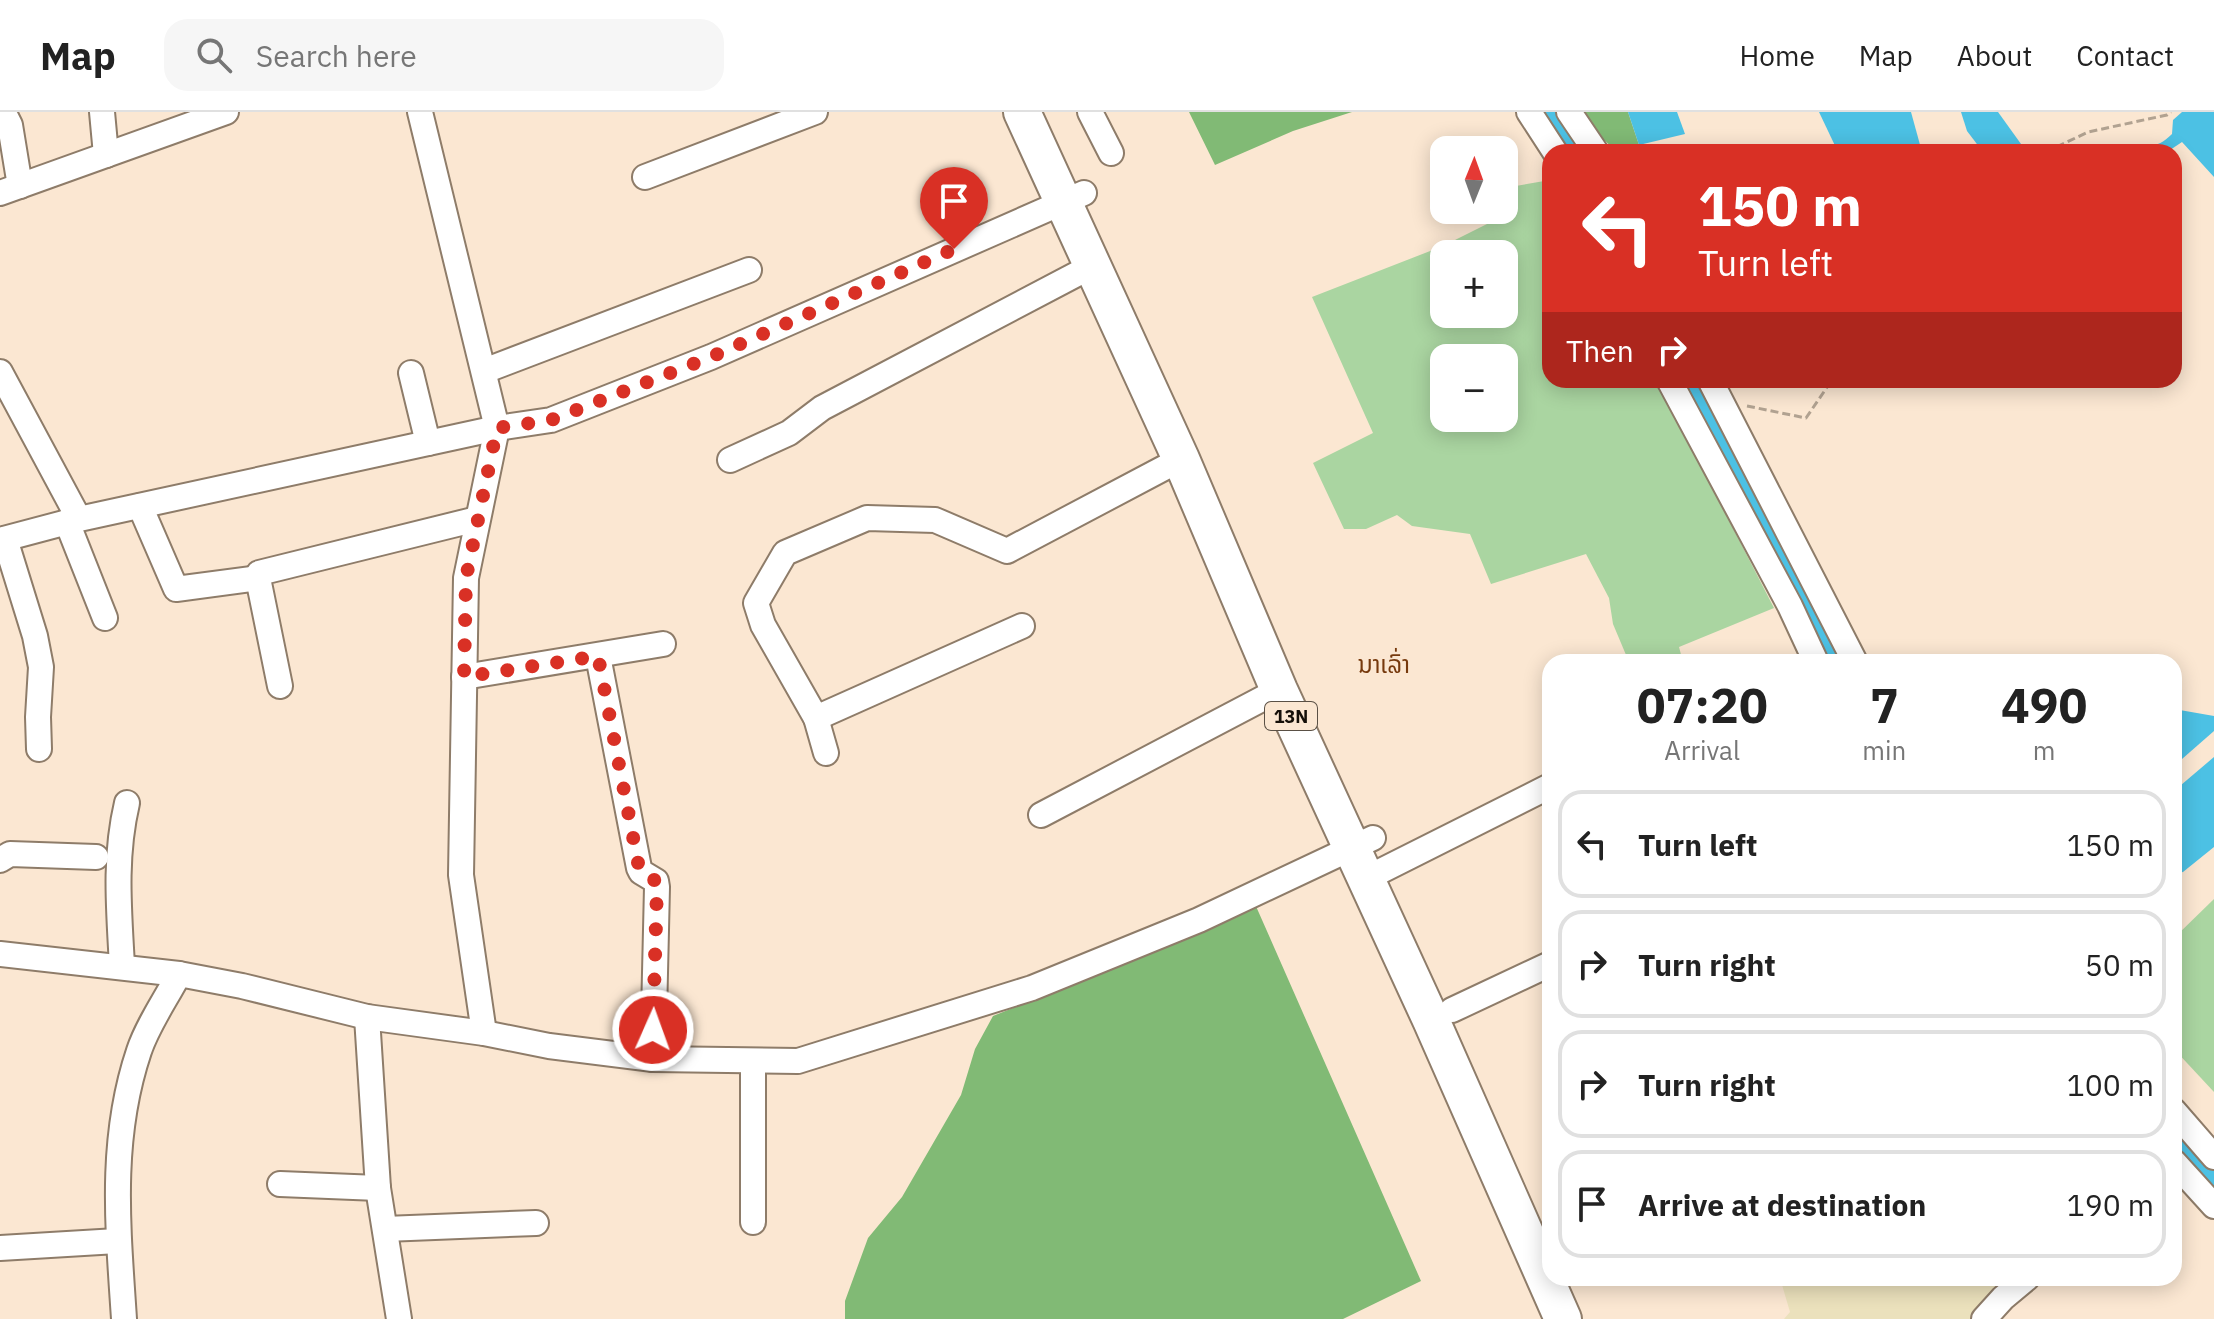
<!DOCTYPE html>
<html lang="en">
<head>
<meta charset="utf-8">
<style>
  body { margin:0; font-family:"IBM Plex Sans","Noto Sans Lao",sans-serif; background:#f6f6f6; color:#222; height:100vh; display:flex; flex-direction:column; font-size:30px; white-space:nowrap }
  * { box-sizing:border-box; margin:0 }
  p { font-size:26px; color:#767676 }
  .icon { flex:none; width:44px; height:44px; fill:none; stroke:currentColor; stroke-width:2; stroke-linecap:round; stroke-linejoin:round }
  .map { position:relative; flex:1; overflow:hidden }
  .side { position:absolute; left:1542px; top:542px; width:640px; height:632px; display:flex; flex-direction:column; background:#fff; border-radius:24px; box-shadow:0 4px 20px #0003 }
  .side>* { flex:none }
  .hud { position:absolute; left:1542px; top:32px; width:640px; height:244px; border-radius:24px; box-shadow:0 4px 20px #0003; background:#d93025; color:#fff; overflow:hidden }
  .needle { width:52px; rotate:1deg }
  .tools { position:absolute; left:1430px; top:24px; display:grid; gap:16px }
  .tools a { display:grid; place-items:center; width:88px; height:88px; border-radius:16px; background:#fff; box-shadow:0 4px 20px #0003; font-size:40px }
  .pin { position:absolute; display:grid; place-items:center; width:68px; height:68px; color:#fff; margin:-82px -34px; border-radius:50% 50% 50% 0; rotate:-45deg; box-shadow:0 0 8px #0007 }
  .pin .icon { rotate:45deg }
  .me { position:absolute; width:88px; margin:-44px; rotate:2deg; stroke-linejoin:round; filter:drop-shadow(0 0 6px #0008) }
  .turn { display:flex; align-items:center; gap:28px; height:168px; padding:0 24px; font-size:36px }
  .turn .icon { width:104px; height:104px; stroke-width:2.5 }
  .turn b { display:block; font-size:56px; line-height:68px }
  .then { display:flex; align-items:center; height:76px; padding:0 24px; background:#0003; gap:16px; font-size:30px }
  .eta { display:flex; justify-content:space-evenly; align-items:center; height:136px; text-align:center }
  .eta b { font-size:48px; font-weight:800; line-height:56px }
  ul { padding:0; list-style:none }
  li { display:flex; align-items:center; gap:24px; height:108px; margin:0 16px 12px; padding:0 8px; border:4px solid #e0e0e0; border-radius:24px }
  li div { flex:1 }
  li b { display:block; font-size:30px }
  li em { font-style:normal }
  header { display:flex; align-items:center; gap:48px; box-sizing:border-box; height:112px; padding:0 40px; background:#fff; border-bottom:2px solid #e0e0e0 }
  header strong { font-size:38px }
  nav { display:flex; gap:44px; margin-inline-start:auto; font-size:28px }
  .search { width:560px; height:72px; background:#f6f6f6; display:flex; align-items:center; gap:20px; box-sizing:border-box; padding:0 28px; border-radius:24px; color:#767676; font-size:30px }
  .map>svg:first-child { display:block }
  .green { fill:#aad5a1; fill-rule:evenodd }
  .forest { fill:#81ba75 }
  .sand { fill:#ebe1bc }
  .water { fill:#4cc1e4 }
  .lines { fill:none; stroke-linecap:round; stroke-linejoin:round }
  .canal { stroke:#4cc1e4; stroke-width:18 }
  .minor-casing { stroke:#8e7c69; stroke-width:28 }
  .highway-casing { stroke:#8e7c69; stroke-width:40 }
  .path { stroke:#b1a291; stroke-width:3; stroke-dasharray:8 4; stroke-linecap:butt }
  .minor { stroke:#fff; stroke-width:24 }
  .highway { stroke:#fff; stroke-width:36 }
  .route { stroke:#d93025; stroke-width:14; stroke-dasharray:0 25.2 }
  .labels { text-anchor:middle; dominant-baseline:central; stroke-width:6; stroke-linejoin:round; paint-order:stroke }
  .shield { fill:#fbe7d2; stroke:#5a5045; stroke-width:2 }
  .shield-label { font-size:18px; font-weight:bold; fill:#150f08 }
  .quarter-label { font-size:24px; fill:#76390d; stroke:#fbe7d2 }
</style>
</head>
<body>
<header>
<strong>Map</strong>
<div class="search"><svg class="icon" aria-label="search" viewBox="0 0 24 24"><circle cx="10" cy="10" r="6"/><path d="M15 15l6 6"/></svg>Search here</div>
<nav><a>Home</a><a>Map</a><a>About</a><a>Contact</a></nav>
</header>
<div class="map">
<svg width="2214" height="1207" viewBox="0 0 2214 1207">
  <rect width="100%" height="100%" fill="#fbe7d2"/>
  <g class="green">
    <path d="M1550 68V268H1657L1774 496 1679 535 1683 550H1629L1613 512 1609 486 1586 442 1491 472 1470 422 1412 414 1397 403 1366 417H1344L1313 351 1373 321 1312 185 1443 134 1489 111 1486 98H1504V76ZM1444 142H1504V202H1444ZM1444 246H1504V306H1444Z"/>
    <polygon points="2214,787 2214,980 2174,937 2174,826"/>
  </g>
  <g class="forest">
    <polygon points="1189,0 1352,0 1293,19 1215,53"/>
    <polygon points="1580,0 1628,0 1639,33 1616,39 1586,11"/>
    <polygon points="1255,792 1421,1169 1343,1207 845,1207 845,1189 868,1126 902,1085 961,983 975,937 993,904 1146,843"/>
  </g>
  <polygon class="sand" points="1780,1166 2013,1166 1994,1182 1972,1207 1784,1207 1790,1200"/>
  <g class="water">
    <polygon points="1628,0 1677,0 1685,22 1639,33"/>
    <polygon points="1819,0 1911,0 1922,40 1838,40"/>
    <polygon points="1961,0 1998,0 2021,32 2017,40 1983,40 1967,19"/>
    <path d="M2182 0H2214V65L2182 30 2167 40H2130L2131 32C2151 32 2156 38 2172 22L2173 8Z"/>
    <polygon points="2174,597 2214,604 2214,619 2174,654"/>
    <polygon points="2214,645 2214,735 2183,760 2174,762 2174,679"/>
  </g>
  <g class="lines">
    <g class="canal">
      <polyline points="1550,0 1577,40"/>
      <polyline points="1691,268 1838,550"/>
      <polyline points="2174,1022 2214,1066"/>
    </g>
    <defs>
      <g id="minor">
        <polyline points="102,0 106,43"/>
        <polyline points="420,0 497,316 466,466 461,763 484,921"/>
        <polyline points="1090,0 1111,41"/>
        <polyline points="1529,0 1555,40"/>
        <polyline points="1569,0 1596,40"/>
        <polyline points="0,5 7,7 10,13 20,74"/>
        <polyline points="645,65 815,0"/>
        <polyline points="0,81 226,0"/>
        <polyline points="484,259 749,158"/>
        <polyline points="0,260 79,407"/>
        <polyline points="411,261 428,331"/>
        <polyline points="1669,268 1790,494 1816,550"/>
        <polyline points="1710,268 1855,550"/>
        <polyline points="730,348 789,321 822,296 1094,153"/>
        <polyline points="140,394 176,477 258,466"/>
        <polyline points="67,410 105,506"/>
        <polyline points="5,427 35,524 41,555 38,605 39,637"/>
        <polyline points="0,428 79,407 428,331 497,316 551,308 711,245 1084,81"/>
        <polyline points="1022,514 816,606 763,513 756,491 785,441 867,406 935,408 1007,439 1181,347"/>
        <polyline points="598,544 639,756 641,760 656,769 657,775 653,947"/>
        <polyline points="464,565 663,532"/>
        <polyline points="280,574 258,466 259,461 477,407"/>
        <polyline points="816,606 826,641"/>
        <polyline points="1041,703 1279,578"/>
        <polyline points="0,748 10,742 96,745"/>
        <polyline points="1367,766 1550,674"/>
        <polyline points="0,842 179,862 242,874 367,905 484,921 549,934 653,947 798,949 1032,876 1199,808 1373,726"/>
        <path d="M122 854C119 798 114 746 127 691"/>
        <polyline points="1452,898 1550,852"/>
        <polyline points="367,905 378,1076 399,1207"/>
        <polyline points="753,950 753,1110"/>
        <polyline points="2174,999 2214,1045"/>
        <polyline points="2174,1050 2214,1094"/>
        <polyline points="280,1072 378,1076"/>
        <polyline points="385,1117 536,1111"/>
        <polyline points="0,1136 117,1129"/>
        <path d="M124 1207C118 1115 109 1028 139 939 148 912 166 887 179 862"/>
        <polyline points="1984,1207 2003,1186 2027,1166"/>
      </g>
      <polyline id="highway" points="1022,0 1181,347 1279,578 1431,908 1563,1207"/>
    </defs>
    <use href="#minor" class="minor-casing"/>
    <use href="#highway" class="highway-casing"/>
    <g class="path">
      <polyline points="2046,40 2088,20 2167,3 2171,0"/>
      <polyline points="1747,294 1806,306 1832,268"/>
    </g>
    <use href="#minor" class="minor"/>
    <use href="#highway" class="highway"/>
  </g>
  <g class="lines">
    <polyline class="route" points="653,918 657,775 656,769 641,760 639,756 598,544 464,565 466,466 497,316 551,308 711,245 954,137"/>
  </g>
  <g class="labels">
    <rect class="shield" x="1265" y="590" width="52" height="28" rx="6"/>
    <g class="shield-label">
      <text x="1291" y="604">13N</text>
    </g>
    <g class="quarter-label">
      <text x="1384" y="552">ນາເລົ່າ</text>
    </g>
  </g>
</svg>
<div class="tools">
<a><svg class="needle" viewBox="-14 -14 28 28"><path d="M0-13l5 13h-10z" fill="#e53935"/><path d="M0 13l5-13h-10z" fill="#767676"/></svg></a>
<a>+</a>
<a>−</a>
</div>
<div class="pin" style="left:954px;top:137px;background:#d93025"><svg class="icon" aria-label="arrive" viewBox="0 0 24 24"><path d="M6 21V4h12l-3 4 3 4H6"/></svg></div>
<svg class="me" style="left:653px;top:918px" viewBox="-20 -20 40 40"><circle r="17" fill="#d93025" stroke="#fff" stroke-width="3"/><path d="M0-11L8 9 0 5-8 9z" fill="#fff"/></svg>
<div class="hud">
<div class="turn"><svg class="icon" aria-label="left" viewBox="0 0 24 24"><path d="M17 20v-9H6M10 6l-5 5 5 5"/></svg><div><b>150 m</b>Turn left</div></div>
<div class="then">Then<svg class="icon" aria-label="right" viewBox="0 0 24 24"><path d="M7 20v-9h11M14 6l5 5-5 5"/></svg></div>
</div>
<section class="side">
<div class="eta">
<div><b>07:20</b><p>Arrival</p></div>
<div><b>7</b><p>min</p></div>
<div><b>490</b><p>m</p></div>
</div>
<ul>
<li><svg class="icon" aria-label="left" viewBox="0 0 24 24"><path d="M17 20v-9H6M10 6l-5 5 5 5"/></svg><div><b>Turn left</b></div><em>150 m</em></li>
<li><svg class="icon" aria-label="right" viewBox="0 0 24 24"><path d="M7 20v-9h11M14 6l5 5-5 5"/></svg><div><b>Turn right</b></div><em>50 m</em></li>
<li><svg class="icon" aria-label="right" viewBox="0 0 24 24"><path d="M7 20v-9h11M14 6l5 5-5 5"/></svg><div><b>Turn right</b></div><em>100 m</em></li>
<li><svg class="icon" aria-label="arrive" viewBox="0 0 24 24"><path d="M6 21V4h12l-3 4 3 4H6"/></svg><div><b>Arrive at destination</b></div><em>190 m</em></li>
</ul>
</section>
</div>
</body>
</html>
